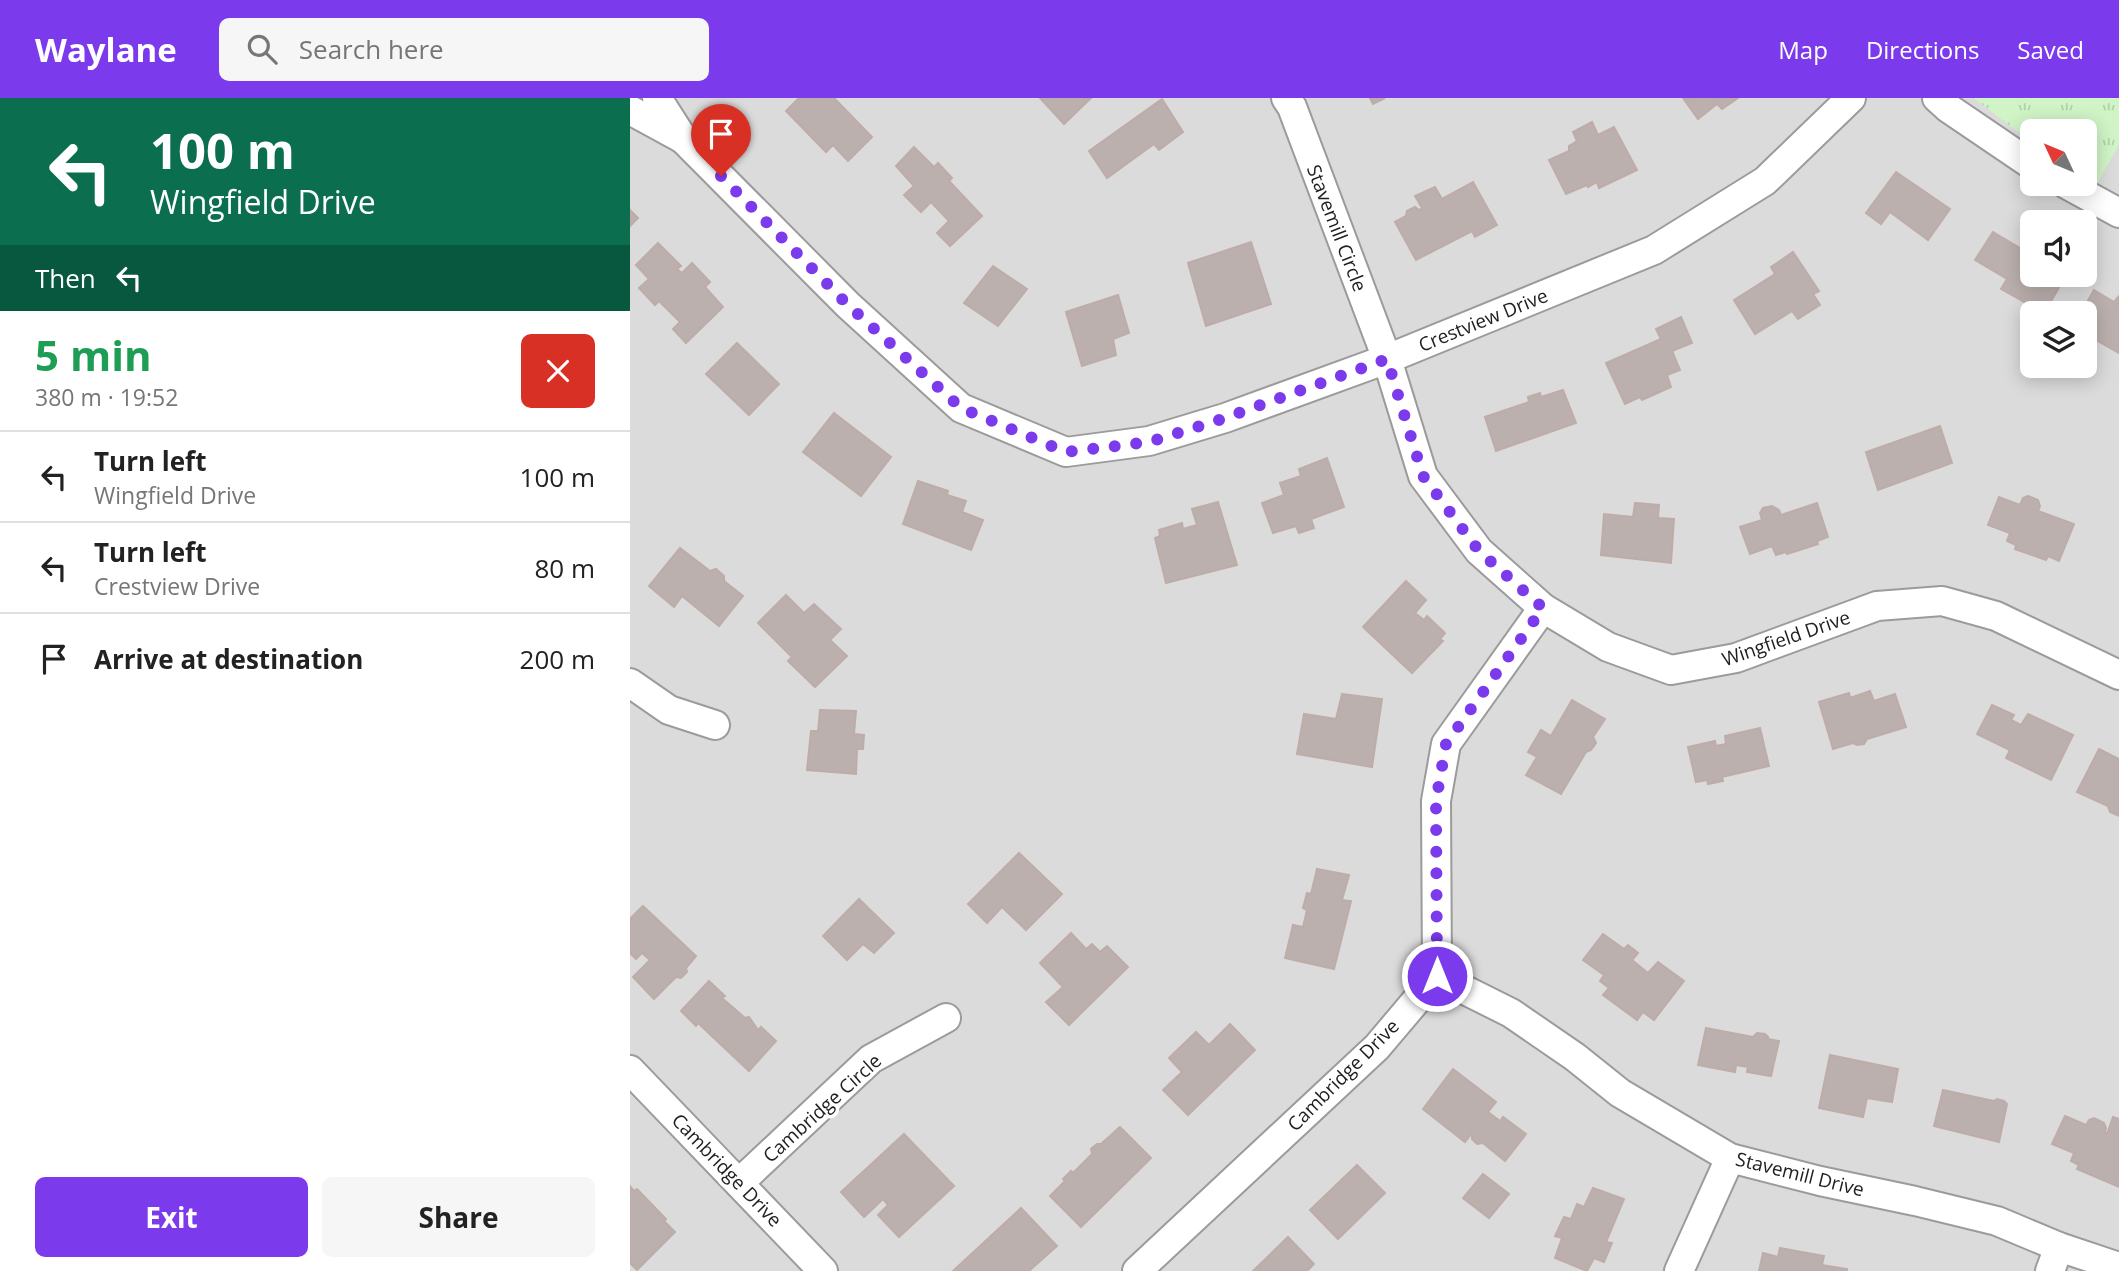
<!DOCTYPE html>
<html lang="en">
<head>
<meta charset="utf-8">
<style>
  body { margin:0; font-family:"Open Sans",sans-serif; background:#f6f6f6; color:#222; height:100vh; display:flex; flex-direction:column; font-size:26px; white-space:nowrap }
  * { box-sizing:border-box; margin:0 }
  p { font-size:23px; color:#767676 }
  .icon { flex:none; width:38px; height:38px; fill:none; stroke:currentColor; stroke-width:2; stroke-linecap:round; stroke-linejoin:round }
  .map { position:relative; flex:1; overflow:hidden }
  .drawer { display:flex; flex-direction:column; background:#fff; width:630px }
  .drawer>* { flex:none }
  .banner { background:#0b6e4f; color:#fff; overflow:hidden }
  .needle { width:46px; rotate:314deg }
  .fabs { position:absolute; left:1390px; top:21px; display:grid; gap:14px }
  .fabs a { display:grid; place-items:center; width:77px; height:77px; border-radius:10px; background:#fff; box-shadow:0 4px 18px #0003; font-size:35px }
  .pin { position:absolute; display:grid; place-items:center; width:60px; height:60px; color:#fff; margin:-72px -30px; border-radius:50% 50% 50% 0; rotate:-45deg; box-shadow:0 0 7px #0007 }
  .pin .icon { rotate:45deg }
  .me { position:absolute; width:77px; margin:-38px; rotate:0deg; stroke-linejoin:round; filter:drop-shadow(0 0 5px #0008) }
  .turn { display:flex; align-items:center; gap:24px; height:147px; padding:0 35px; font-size:32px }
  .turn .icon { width:91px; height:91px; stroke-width:2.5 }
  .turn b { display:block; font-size:49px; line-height:60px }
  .then { display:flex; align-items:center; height:66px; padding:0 35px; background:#0003; gap:14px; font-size:26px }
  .round { display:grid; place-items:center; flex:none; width:74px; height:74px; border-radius:10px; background:#f6f6f6 }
  .headline { display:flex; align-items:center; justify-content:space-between; height:119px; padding:0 35px }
  h1 { font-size:42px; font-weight:700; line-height:52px; color:#1e9e55 }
  .action { display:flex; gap:14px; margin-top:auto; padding:14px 35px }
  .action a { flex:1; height:80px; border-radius:10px; background:#7c3aed; color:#fff; font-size:28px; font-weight:700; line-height:80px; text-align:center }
  .action a+a { background:#f6f6f6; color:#222 }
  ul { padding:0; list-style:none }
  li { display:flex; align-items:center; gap:21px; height:91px; padding:0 35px; border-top:2px solid #e0e0e0 }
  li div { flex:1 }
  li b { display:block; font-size:26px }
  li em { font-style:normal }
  header { display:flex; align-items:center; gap:42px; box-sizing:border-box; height:98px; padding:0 35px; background:#7c3aed; color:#fff }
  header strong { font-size:33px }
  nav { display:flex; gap:38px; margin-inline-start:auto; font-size:24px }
  .search { width:490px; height:63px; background:#f6f6f6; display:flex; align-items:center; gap:18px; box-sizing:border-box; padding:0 24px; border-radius:10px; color:#767676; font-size:26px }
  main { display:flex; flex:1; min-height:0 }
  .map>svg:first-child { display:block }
  .residential { fill:#dcdbdb; fill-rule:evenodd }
  .park { fill:url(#park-tufts) }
  .building { fill:#bbb0ae; stroke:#beaca9; stroke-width:2 }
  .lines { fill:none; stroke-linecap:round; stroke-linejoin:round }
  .minor-casing { stroke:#9b9b9b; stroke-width:32 }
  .minor { stroke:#fff; stroke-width:28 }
  .route { stroke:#7c3aed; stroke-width:12; stroke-dasharray:0 21.6 }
  .labels { text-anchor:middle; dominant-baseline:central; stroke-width:7; stroke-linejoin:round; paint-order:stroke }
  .street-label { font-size:19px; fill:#1e1e1e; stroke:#fff }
</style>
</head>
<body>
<header>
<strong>Waylane</strong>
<div class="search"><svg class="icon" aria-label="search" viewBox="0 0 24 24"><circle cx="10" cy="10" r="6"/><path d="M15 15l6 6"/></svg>Search here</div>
<nav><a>Map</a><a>Directions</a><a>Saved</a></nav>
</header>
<main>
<section class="drawer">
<div class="banner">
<div class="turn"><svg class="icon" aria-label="left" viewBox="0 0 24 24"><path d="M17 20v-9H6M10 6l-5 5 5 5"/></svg><div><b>100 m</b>Wingfield Drive</div></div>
<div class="then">Then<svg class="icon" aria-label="left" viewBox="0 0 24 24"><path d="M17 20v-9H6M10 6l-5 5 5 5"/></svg></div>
</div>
<div class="headline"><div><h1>5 min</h1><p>380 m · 19:52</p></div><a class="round" style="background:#d93025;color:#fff"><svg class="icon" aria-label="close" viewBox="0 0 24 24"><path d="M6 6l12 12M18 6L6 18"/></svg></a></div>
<ul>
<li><svg class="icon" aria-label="left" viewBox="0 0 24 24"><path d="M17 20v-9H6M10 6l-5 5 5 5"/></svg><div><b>Turn left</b><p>Wingfield Drive</p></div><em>100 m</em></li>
<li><svg class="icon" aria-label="left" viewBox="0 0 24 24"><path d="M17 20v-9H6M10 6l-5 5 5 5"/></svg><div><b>Turn left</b><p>Crestview Drive</p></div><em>80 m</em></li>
<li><svg class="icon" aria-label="arrive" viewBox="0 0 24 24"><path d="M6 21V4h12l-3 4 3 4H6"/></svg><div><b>Arrive at destination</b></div><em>200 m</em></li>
</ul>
<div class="action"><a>Exit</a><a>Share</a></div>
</section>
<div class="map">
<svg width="1489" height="1173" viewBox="0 0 1489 1173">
  <defs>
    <pattern id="park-tufts" width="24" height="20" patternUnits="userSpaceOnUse" patternTransform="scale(1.75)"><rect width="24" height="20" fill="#d0f4c6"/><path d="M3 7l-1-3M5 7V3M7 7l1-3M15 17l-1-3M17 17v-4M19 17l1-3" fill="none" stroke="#b2d1aa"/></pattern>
  </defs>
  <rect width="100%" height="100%" fill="#eee8e5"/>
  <path class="residential" d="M0 0H1489V1173H0ZM1402 33H1454V86H1402ZM1402 124H1454V177H1402ZM1402 215H1454V268H1402Z"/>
  <polygon class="park" points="1344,0 1489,0 1489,46 1468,84 1454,75 1454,33 1402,33 1402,42 1384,31"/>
  <g class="building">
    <polygon points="169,0 204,0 242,39 218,63 203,47 196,54 156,13"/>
    <polygon points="410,0 461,0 434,26"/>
    <polygon points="740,0 755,0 743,6"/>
    <polygon points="1053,0 1108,0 1092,11 1087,6 1068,21"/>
    <polygon points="532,1 553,34 529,52 524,46 477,80 459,53"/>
    <polygon points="962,24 968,37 984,29 1007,72 969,90 967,84 958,89 957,87 936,96 919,62 939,53 939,48 947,43 943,34"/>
    <polygon points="284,49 304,69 308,65 322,80 319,83 352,118 320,148 307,135 319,123 301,104 291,114 274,97 284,88 266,68"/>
    <polygon points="1266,74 1320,111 1298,142 1260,114 1251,126 1236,115"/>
    <polygon points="843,84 867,127 845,139 842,133 786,162 765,124 776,118 777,113 785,109 789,112 792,110 785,98 805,89 812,101"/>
    <polygon points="0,112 8,120 0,128"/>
    <polygon points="1363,134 1395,153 1392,158 1402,163 1402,177 1427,177 1434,181 1414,215 1371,191 1377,181 1345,162"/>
    <polygon points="621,144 641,206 576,228 558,165"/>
    <polygon points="28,145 51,168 47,171 52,175 62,165 80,184 75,189 93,209 56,245 43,231 50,224 29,203 25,207 9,190 19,181 6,167"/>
    <polygon points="1163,154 1189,193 1183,196 1190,207 1168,221 1162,213 1125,236 1104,202 1145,176 1141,169"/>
    <polygon points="363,168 397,191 368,228 334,205"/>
    <polygon points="1464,192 1484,204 1489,198 1489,255 1454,235 1454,215 1451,215"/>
    <polygon points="488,197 499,235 483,241 486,257 452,268 436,214"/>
    <polygon points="1051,219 1062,245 1042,253 1050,272 1037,277 1041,289 1012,302 1010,299 995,306 976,265 1031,241 1026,231"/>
    <polygon points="107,245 149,286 119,317 76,276"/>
    <polygon points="933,292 946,325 866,353 855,319 899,304 898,299 910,295 911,299"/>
    <polygon points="204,315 261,359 231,398 173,354"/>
    <polygon points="1310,328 1322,365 1248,392 1236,354"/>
    <polygon points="697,360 714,409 681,421 684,430 669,435 666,428 643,435 632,405 654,397 650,385 671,378 669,371"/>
    <polygon points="288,383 318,393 317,397 336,403 332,414 353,422 341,452 273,426"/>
    <polygon points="1398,398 1408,402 1410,408 1408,413 1444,426 1429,463 1418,458 1416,462 1385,451 1386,447 1377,443 1380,435 1358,427 1369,399 1390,407 1393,400"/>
    <polygon points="588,404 607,467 536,485 525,440 530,438 529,432 552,425 553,431 567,427 562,411"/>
    <polygon points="1005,405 1029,407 1028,420 1044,421 1041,465 971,457 974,416 1003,419"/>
    <polygon points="1187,405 1198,439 1187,443 1188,446 1157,456 1156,454 1146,457 1142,448 1120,456 1110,429 1132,422 1130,415 1133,410 1142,408 1149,412 1151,417"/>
    <polygon points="50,450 80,473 86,471 94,478 94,483 113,498 89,528 52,498 44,509 19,488"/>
    <polygon points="776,483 796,502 785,515 794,522 797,518 815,535 810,541 813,543 782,575 733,529"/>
    <polygon points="156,497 174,515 184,506 211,531 200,542 217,558 185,589 158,563 162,559 128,525"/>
    <polygon points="1240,593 1244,603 1265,596 1276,629 1237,641 1234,646 1227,647 1223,645 1203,651 1189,604 1219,595 1220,600"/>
    <polygon points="712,596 752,601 742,669 667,656 674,616 706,621"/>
    <polygon points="942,602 975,621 963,639 966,645 961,652 956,654 931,696 896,677 907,659 898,654 911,632 921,638"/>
    <polygon points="1362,607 1384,617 1381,622 1391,627 1398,616 1443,637 1421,682 1376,660 1380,652 1347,636"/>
    <polygon points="190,612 226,613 224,636 234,637 233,651 227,651 226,676 177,672 181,633 188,633"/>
    <polygon points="1130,630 1139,668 1092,679 1093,683 1078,686 1077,682 1066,684 1058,649 1085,643 1086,648 1096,646 1095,638"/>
    <polygon points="1469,651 1489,661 1489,718 1480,714 1478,708 1447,694"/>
    <polygon points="389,755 432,796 396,832 372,809 357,825 338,806"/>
    <polygon points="687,771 719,777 712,802 721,803 704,871 655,860 663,827 673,829 677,812 673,810 677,795 681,796"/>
    <polygon points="229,801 264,835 244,855 233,846 217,862 193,838"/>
    <polygon points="13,808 66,858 56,870 57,874 51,880 46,879 24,901 3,879 20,862 12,855 6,861 0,855 0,821"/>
    <polygon points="441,835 456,851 462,846 470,854 477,848 498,869 439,927 416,904 433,889 410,865"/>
    <polygon points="973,836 994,851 998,847 1008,855 1002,862 1018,875 1028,864 1054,883 1024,922 1013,914 1007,922 973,897 979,890 970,883 974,877 953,862"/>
    <polygon points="79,883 95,898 92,900 115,920 119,919 128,932 131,929 146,943 119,973 68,925 66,928 51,913"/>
    <polygon points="600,926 625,952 558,1017 533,992 552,974 539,960 566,934 579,947"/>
    <polygon points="1076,930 1123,939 1127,935 1135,936 1138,939 1138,941 1149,943 1141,978 1117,974 1118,969 1106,967 1105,974 1068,967"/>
    <polygon points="1200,957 1268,971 1262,1004 1237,1000 1233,1019 1189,1010"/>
    <polygon points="823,971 866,1004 858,1014 870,1023 873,1019 896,1036 875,1063 853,1045 847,1046 842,1041 842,1035 835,1044 793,1011"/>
    <polygon points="1313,992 1364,1003 1367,1001 1374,1003 1377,1006 1369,1044 1304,1028"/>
    <polygon points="1435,1018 1456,1027 1459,1022 1464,1020 1474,1025 1476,1030 1475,1034 1477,1036 1483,1019 1489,1021 1489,1089 1447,1071 1449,1067 1441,1063 1444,1055 1422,1046"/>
    <polygon points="490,1029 521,1060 451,1129 420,1098 435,1083 433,1081 441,1073 443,1075 462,1056 461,1051 467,1046 471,1046"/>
    <polygon points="274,1036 324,1088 269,1139 248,1117 258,1107 253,1101 234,1119 211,1094"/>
    <polygon points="727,1067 755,1095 708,1141 680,1112"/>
    <polygon points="853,1076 879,1096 859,1120 833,1100"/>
    <polygon points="0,1088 4,1093 7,1091 36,1121 34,1123 45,1134 7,1172 0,1165"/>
    <polygon points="963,1090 994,1101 976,1144 982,1145 974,1164 964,1160 957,1173 925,1160 932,1140 925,1138 934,1119 941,1121 947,1106 954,1109"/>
    <polygon points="391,1110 427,1148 399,1173 323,1173"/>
    <polygon points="658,1139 684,1166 677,1173 623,1173"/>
    <polygon points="1150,1150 1194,1158 1192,1167 1217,1171 1217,1173 1129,1173 1133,1155 1148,1159"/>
  </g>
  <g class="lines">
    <defs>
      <g id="minor">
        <polyline points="27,0 54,42 218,207 331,310 436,354 519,343 595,320 757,261 1024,152 1135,83 1221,0"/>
        <polyline points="656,0 662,9 757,261 793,378 849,453 913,510 978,549 1041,572 1106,560 1247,508 1312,503 1366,518 1489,577"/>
        <polyline points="1307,0 1318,10 1402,67"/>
        <polyline points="0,12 53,41"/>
        <polyline points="1436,86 1489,115"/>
        <polyline points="0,585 39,612 85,627"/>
        <polyline points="807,878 881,915 945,959 990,995 1100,1060 1190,1083 1285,1103 1367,1123 1429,1149 1489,1169"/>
        <polyline points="0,972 193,1173"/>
        <polyline points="109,1085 241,961 316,920"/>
        <polyline points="507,1173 747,949 807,878 806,703 816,646 913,510"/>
        <polyline points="1049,1173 1100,1060"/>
        <polyline points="1420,1173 1429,1149"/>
      </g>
    </defs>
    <use href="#minor" class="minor-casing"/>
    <use href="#minor" class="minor"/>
  </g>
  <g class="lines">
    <polyline class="route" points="91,78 218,207 331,310 436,354 519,344 595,320 757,261 793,378 849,453 913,510 816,646 806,703 807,878"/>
  </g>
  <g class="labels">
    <g class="street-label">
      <text transform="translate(707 130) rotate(69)">Stavemill Circle</text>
      <text transform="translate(853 222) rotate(-22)">Crestview Drive</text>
      <text transform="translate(1156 540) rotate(-19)">Wingfield Drive</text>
      <text transform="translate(713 977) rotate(-45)">Cambridge Drive</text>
      <text transform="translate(192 1010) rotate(-42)">Cambridge Circle</text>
      <text transform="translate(97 1072) rotate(46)">Cambridge Drive</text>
      <text transform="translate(1170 1076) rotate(14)">Stavemill Drive</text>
    </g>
  </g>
</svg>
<div class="fabs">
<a><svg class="needle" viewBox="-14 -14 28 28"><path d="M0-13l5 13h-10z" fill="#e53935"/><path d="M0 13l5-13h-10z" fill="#767676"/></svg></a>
<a><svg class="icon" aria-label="sound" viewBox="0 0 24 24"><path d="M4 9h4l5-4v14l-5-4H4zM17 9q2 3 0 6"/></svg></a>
<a><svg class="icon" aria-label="layers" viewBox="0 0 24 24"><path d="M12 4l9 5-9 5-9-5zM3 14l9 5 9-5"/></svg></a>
</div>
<div class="pin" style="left:91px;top:78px;background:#d93025"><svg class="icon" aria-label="arrive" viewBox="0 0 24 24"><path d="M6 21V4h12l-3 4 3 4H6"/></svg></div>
<svg class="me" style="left:807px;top:878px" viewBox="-20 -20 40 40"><circle r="17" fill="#7c3aed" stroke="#fff" stroke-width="3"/><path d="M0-11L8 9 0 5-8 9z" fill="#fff"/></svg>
</div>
</main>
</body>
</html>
